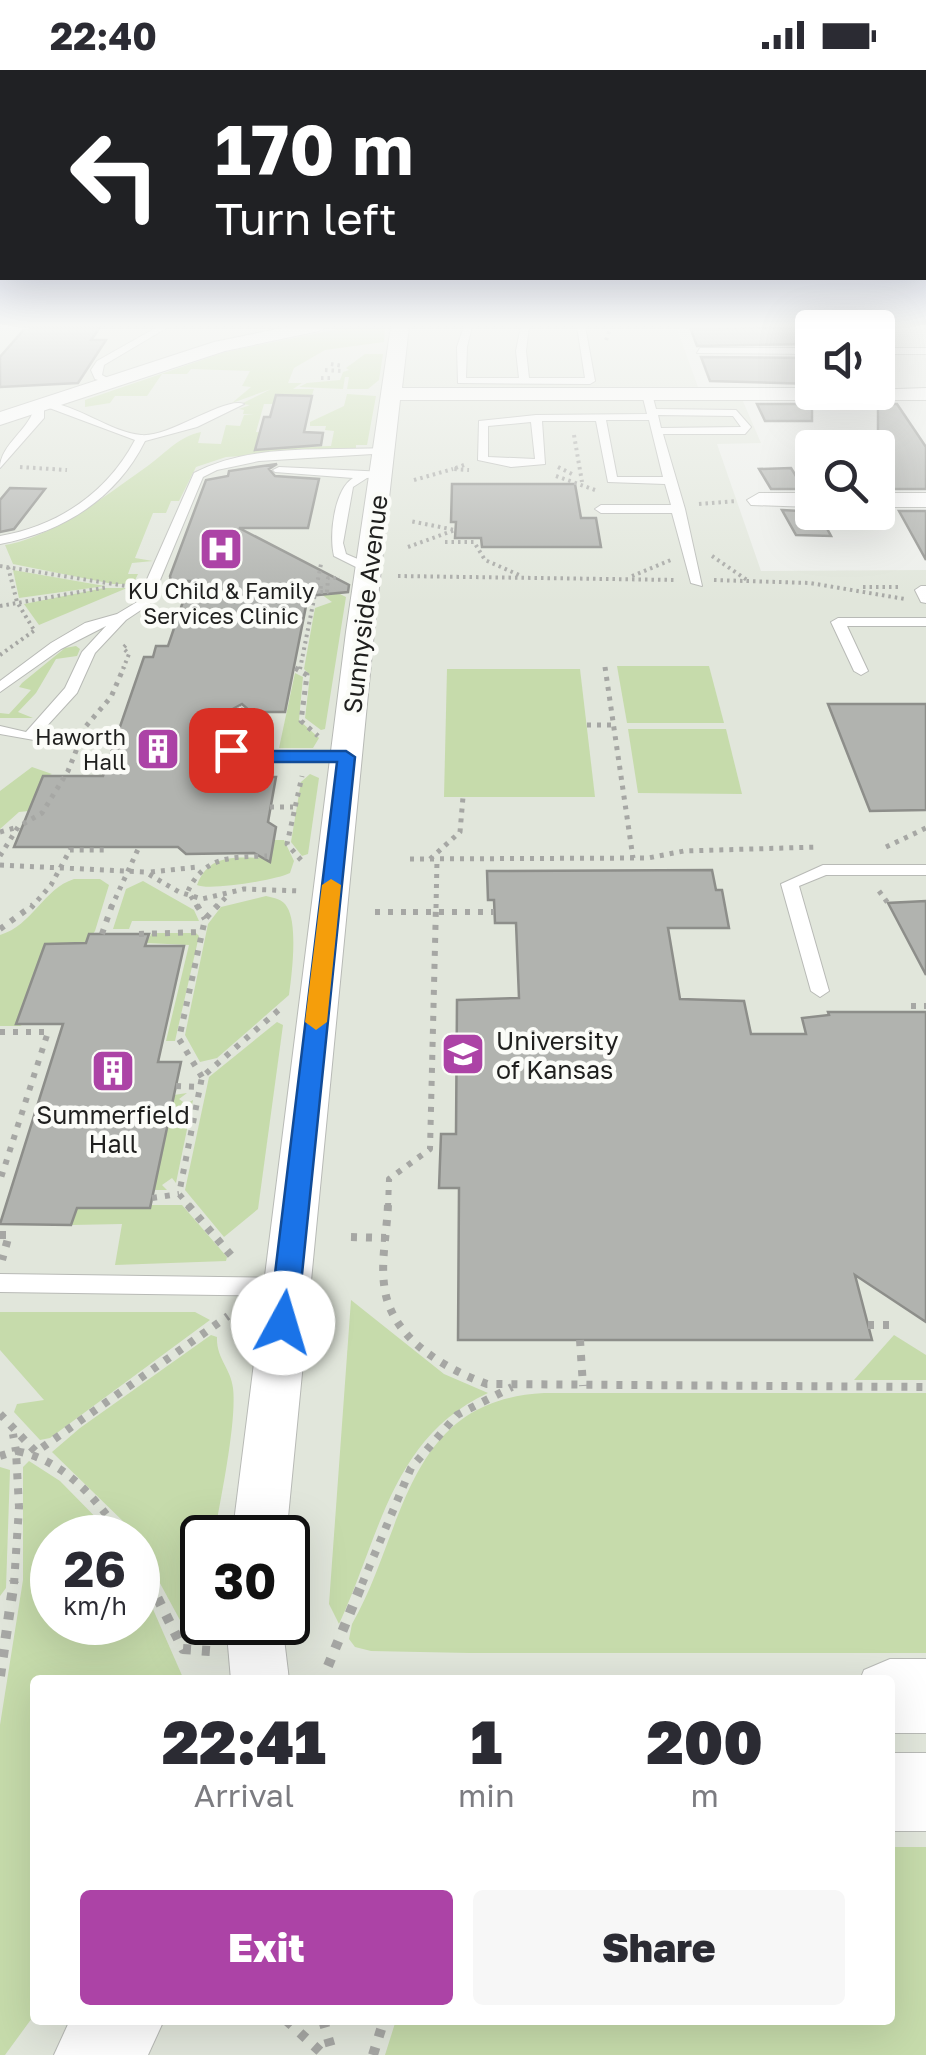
<!DOCTYPE html>
<html lang="en">
<head>
<meta charset="utf-8">
<style>
  body { margin:0; font-family:"Golos Text",sans-serif; background:#f7f7f7; color:#2b2b33; height:100vh; display:flex; flex-direction:column; font-size:38px; white-space:nowrap }
  * { box-sizing:border-box; margin:0 }
  p { font-size:32px; color:#7c7c81 }
  .icon { flex:none; width:55px; height:55px; fill:none; stroke:currentColor; stroke-width:2; stroke-linecap:round; stroke-linejoin:round }
  .map { position:relative; flex:1; overflow:hidden }
  .sheet { position:absolute; left:30px; top:1605px; width:865px; height:350px; display:flex; flex-direction:column; background:#fff; border-radius:10px; box-shadow:0 10px 40px #0002 }
  .sheet>* { flex:none }
  .hud { position:absolute; left:0px; top:0px; width:928px; height:210px; box-shadow:0 10px 40px #0002; background:#202124; color:#fff; overflow:hidden }
  .buttons { position:absolute; left:795px; top:240px; display:grid; gap:20px }
  .buttons a { display:grid; place-items:center; width:100px; height:100px; border-radius:10px; background:#fff; box-shadow:0 10px 40px #0002; font-size:50px }
  .speed { position:absolute; left:30px; top:1445px; display:flex; gap:20px; font-size:50px; font-weight:700; text-align:center }
  .speed>* { display:grid; place-content:center; width:130px; height:130px; border-radius:50%; background:#fff; box-shadow:0 10px 40px #0002; line-height:1 }
  .speed small { font-size:25px; font-weight:400 }
  .speed .limit { border:5px solid #111; border-radius:15px; background:#fff; color:#111 }
  .pin { position:absolute; display:grid; place-items:center; width:85px; height:85px; color:#fff; margin:-42px; border-radius:20px; box-shadow:0 5px 15px #0006 }
  .me { position:absolute; width:110px; margin:-55px; rotate:6deg; stroke-linejoin:round; filter:drop-shadow(0 0 8px #0008) }
  .turn { display:flex; align-items:center; gap:35px; height:210px; padding:0 50px; font-size:45px }
  .turn .icon { width:130px; height:130px; stroke-width:2.5 }
  .turn b { display:block; font-size:70px; line-height:85px }
  .eta { display:flex; justify-content:space-evenly; align-items:center; height:170px; text-align:center }
  .eta b { font-size:60px; font-weight:800; line-height:70px }
  .action { display:flex; gap:20px; margin-top:auto; padding:20px 50px }
  .action a { flex:1; height:115px; border-radius:10px; background:#ac43a6; color:#fff; font-size:40px; font-weight:800; line-height:115px; text-align:center }
  .action a+a { background:#f7f7f7; color:#2b2b33 }
  .status { display:flex; justify-content:space-between; align-items:center; height:70px; padding:0 50px; background:#fff; direction:ltr }
  .status svg { height:28px; fill:currentColor }
  .map>svg:first-child { display:block }
  .built { fill:#e1e6db; fill-rule:evenodd }
  .green { fill:#c6dbab }
  .building { fill:#b1b3af; stroke:#8d8e8a; stroke-width:2.5 }
  .lines { fill:none; stroke-linecap:round; stroke-linejoin:round }
  .service-casing { stroke:#b8bab6; stroke-width:2 }
  .minor-casing { stroke:#b8bab6; stroke-width:2 }
  .tertiary-casing { stroke:#b8bab6; stroke-width:2 }
  .path-far4 { stroke:#a6a7a4; stroke-width:4; stroke-dasharray:2.5 4; stroke-linecap:butt }
  .path-far3 { stroke:#a6a7a4; stroke-width:5; stroke-dasharray:4 6; stroke-linecap:butt }
  .path-far2 { stroke:#a6a7a4; stroke-width:6; stroke-dasharray:5 8; stroke-linecap:butt }
  .path-far1 { stroke:#a6a7a4; stroke-width:8; stroke-dasharray:6 9; stroke-linecap:butt }
  .path { stroke:#a6a7a4; stroke-width:10; stroke-dasharray:8 11; stroke-linecap:butt }
  .service { fill:#fff; fill-rule:evenodd }
  .minor { fill:#fff; fill-rule:evenodd }
  .tertiary { fill:#fff; fill-rule:evenodd }
  .path-bridge { stroke:#a6a7a4; stroke-width:6; stroke-dasharray:5 8; stroke-linecap:butt }
  .route { fill:#1a73e8; stroke:#114b97; stroke-width:2.5 }
  .slow { fill:#f59e0b }
  .labels { text-anchor:middle; dominant-baseline:central; stroke-width:9; stroke-linejoin:round; paint-order:stroke }
  .far-poi-label { font-size:22px; fill:#1f1f1e; stroke:#fbfcf8 }
  .street-label { font-size:25px; fill:#1f1f1e; stroke:#fbfcf8 }
  .poi-label { font-size:25px; fill:#1f1f1e; stroke:#fbfcf8; text-anchor:start }
</style>
</head>
<body>
<div class="status"><b>22:40</b><svg viewBox="0 0 49 12"><path d="M0 12V9h3v3zM5 12V6h3v6zM10 12V3h3v9zM15 12V0h3v12zM26 1h20v11H26zM47 4h2v5h-2z"/></svg></div>
<div class="map">
<svg width="926" height="1985" viewBox="0 0 926 1985">
  <rect width="100%" height="100%" fill="#edefeb"/>
  <path class="built" d="M0 256H676L702 328 742 329 761 373 717 374 761 501 926 500V1985H0ZM52 1468H138V1552H52ZM202 1468H288V1552H202ZM35 1610H890V1950H35Z"/>
  <g class="green">
    <path d="M353 256 385 259 384 272 325 280 294 298 288 313H302L293 319H314L312 325 276 326 273 334H264L256 362 268 363 264 378 331 376 334 361 325 360 326 356H310V352L344 336 347 324 376 326 367 375H356V379L226 387 196 397 179 431H171L166 443H153L135 488 153 491 132 493 128 504H138L133 514H113L13 494 5 475C52 468 111 422 149 395 167 382 178 367 201 362L198 373 221 374 226 355 240 356 244 345H254L243 344 244 340 239 339 250 335 241 334 271 319 232 333 251 317 242 316 250 301 191 299 187 304H162L147 326H115L110 333 85 337V330L225 282Z"/>
    <polygon points="365,284 383,284 379,310 368,319 347,319 349,307 345,307 343,319 299,317 307,313 340,310 343,302 349,300 346,298"/>
    <polygon points="13,500 105,516 19,528"/>
    <polygon points="104,518 127,518 39,555 24,534"/>
    <polygon points="334,521 346,527 325,659 321,660 305,648 310,605 304,599 315,538 332,532 321,524"/>
    <polygon points="76,576 80,579 77,586 56,589 36,623 18,642 33,648 0,648 0,643 9,644 31,620 19,617 22,613 65,578"/>
    <polygon points="617,596 709,596 724,653 627,653"/>
    <polygon points="447,599 580,599 595,727 444,727"/>
    <polygon points="295,603 303,607 299,650 319,668 313,678 279,678"/>
    <polygon points="628,659 726,659 742,724 638,723"/>
    <polygon points="32,697 52,704 42,708 29,741 19,742 0,759 0,721"/>
    <polygon points="310,704 319,708 308,784 302,786 291,772 301,712"/>
    <path d="M274 770H284L294 791 290 803C277 810 209 821 197 815 210 781 239 788 271 788Z"/>
    <path d="M74 809H100L109 815 95 861 86 873 44 875 16 953 22 956H0V865C33 855 43 819 74 809Z"/>
    <polygon points="143,811 194,840 199,851 132,851 129,859 113,859 126,819"/>
    <path d="M266 826C274 828 283 829 287 837 298 854 292 904 289 925L217 988 200 992 185 965 208 854 221 837Z"/>
    <polygon points="152,863 196,863 199,866 175,971 166,971 189,875 146,873"/>
    <polygon points="277,952 283,955 258,1139 224,1167 185,1120 209,1007"/>
    <polygon points="187,1023 179,1029 186,1034 193,1030 176,1113 172,1108 162,1115 167,1120 153,1120 174,1025"/>
    <polygon points="150,1135 182,1135 227,1187 226,1191 115,1195 122,1154 71,1155 77,1138"/>
    <path d="M351 1230 444 1304 488 1323C392 1367 380 1466 339 1554L329 1534Z"/>
    <polygon points="0,1242 195,1242 210,1250 50,1368 40,1370 14,1342 17,1334 44,1330 0,1280"/>
    <path d="M211 1265 217 1267C216 1288 231 1299 233 1318 237 1352 220 1431 214 1467L202 1468V1538L198 1561 187 1563 130 1458 52 1382 80 1358Z"/>
    <polygon points="894,1265 926,1285 926,1310 854,1310"/>
    <path d="M544 1323H926V1583H469L371 1581 355 1577 349 1569 352 1554C406 1460 404 1330 544 1323Z"/>
    <polygon points="29,1391 60,1411 115,1467 52,1468 52,1552 138,1552 138,1505 184,1610 35,1610 35,1944 5,1985 0,1985 0,1655 23,1510 23,1397"/>
    <polygon points="0,1397 10,1400 6,1518 0,1526"/>
    <polygon points="890,1777 926,1777 926,1985 385,1985 396,1950 890,1950"/>
  </g>
  <g class="building">
    <polygon points="27,256 101,256 91,270 106,270 78,313 0,317 0,287"/>
    <polygon points="765,258 812,259 812,274 697,276 691,260"/>
    <polygon points="701,287 812,288 812,314 710,311"/>
    <polygon points="276,325 312,326 304,362 323,363 321,375 255,380 264,347 270,347"/>
    <polygon points="757,334 812,334 812,351 765,351"/>
    <polygon points="878,334 897,334 926,377 926,419 887,419 878,401"/>
    <polygon points="277,394 269,399 275,406 319,409 308,458 239,458 349,515 348,522 308,526 285,642 251,642 242,634 229,641 212,641 197,707 276,707 268,752 276,757 270,792 254,783 186,784 178,777 14,777 43,706 103,706 144,587 153,587 156,576 168,576 190,511 171,511 170,506 206,410 228,406 229,401"/>
    <polygon points="791,398 804,419 771,419 759,399"/>
    <polygon points="452,414 575,414 581,448 596,448 601,477 482,477 481,468 455,468 456,452 451,452"/>
    <polygon points="10,418 45,419 14,459 0,462 0,430"/>
    <polygon points="782,440 818,442 831,466 796,465"/>
    <polygon points="899,441 926,441 926,490"/>
    <polygon points="828,634 926,634 926,740 870,741"/>
    <polygon points="712,800 716,820 722,820 729,858 668,858 680,929 744,931 751,964 806,964 802,948 829,945 828,942 926,942 926,1252 855,1205 872,1270 458,1270 459,1118 439,1118 441,1064 456,1064 457,930 519,928 516,853 495,853 494,830 488,830 487,801"/>
    <polygon points="926,831 926,905 888,833"/>
    <polygon points="89,864 149,864 145,876 184,876 158,992 181,992 150,1138 77,1138 71,1155 0,1154 63,954 16,954 45,874 86,873"/>
  </g>
  <g class="lines">
    <defs>
      <g id="service">
        <polygon points="159,256 170,256 104,295 102,305 113,311 113,315 95,309 91,300 97,291"/>
        <polygon points="464,256 472,256 467,277 466,308 519,308 516,281 521,256 529,256 526,281 529,308 585,308 577,256 585,256 595,311 590,314 458,313 457,277"/>
        <polygon points="700,278 812,278 812,284 697,283"/>
        <rect x="878" y="278" width="48" height="6"/>
        <path d="M647 321 652 324 656 339 736 340 751 357 745 364H663L685 439 702 516 691 513 672 443H601L595 439 601 435H671L665 414 608 412 596 351H542L545 394 511 397 478 390 479 351 536 345 647 344 642 324ZM658 345 733 346 741 357 661 358ZM606 350H649L663 407H617ZM531 352 535 389 488 387V356Z"/>
        <path d="M44 332C75 333 112 363 141 365 169 368 225 326 244 334L197 357 145 371C116 429 63 462 0 474V466C58 456 107 423 135 370L44 336Z"/>
        <path d="M35 335 44 337V348L0 398C0 374 31 359 35 335Z"/>
        <path d="M385 378 390 381 389 383 259 391 217 400 203 407 150 534 126 550 95 583 77 623 34 670 0 664V656L26 662 65 618 82 582 106 556 61 579 0 622V611L51 573 85 553 117 544 137 532 194 403C250 373 323 381 385 378Z"/>
        <path d="M279 397 386 402V406L367 408 353 417 343 473 346 484 374 496V502H366L334 486C329 465 334 420 353 408L275 402 273 400Z"/>
        <polygon points="921,516 926,516 926,533 921,532 915,520"/>
        <polygon points="926,548 926,556 847,556 868,601 861,605 854,601 831,552 838,548"/>
        <polygon points="240,637 247,641 239,679 242,681 346,682 354,687 346,692 254,691 216,705 204,705 204,699 232,689 223,680 233,641"/>
        <polygon points="823,795 926,795 926,805 826,805 799,816 829,921 820,927 811,921 781,814"/>
        <polygon points="0,1204 287,1208 295,1210 299,1217 295,1224 287,1226 0,1222"/>
      </g>
      <g id="minor">
        <polygon points="292,256 328,256 319,261 225,281 0,355 0,342 214,272"/>
        <polygon points="391,256 409,256 402,318 812,318 812,322 926,318 926,330 400,330 374,562 286,1468 232,1468 346,562"/>
        <polygon points="759,423 812,423 812,437 751,435 747,430"/>
        <rect x="878" y="423" width="48" height="14"/>
        <polygon points="226,1552 282,1552 289,1610 231,1610"/>
      </g>
      <g id="tertiary">
        <polygon points="890,1589 926,1589 926,1663 890,1663 890,1610 860,1610 864,1600"/>
        <rect x="890" y="1683" width="36" height="78"/>
        <polygon points="70,1950 164,1950 148,1985 54,1985"/>
      </g>
    </defs>
    <use href="#service" class="service-casing"/>
    <use href="#minor" class="minor-casing"/>
    <use href="#tertiary" class="tertiary-casing"/>
    <g class="path-far4">
      <polyline points="606,270 611,256"/>
      <polyline points="331,294 343,296"/>
      <polyline points="325,300 341,301"/>
      <polyline points="321,308 334,308"/>
      <polyline points="574,365 582,412"/>
      <polyline points="464,395 453,399 469,400"/>
      <polyline points="20,397 67,400"/>
      <polyline points="558,397 574,405"/>
      <polyline points="556,406 595,420"/>
      <polyline points="414,410 453,399"/>
      <polyline points="699,434 736,431"/>
      <polyline points="445,472 474,472 485,490 519,505"/>
      <polyline points="408,477 455,460 410,451"/>
      <polyline points="712,486 747,510"/>
      <polyline points="0,496 126,516"/>
      <polyline points="8,497 17,532 34,560"/>
      <polyline points="398,506 676,510"/>
      <polyline points="632,506 671,490"/>
      <polyline points="714,510 810,513 905,529"/>
      <polyline points="321,516 320,522 327,522 328,508 340,508"/>
      <polyline points="863,517 901,517"/>
      <polyline points="0,536 108,517"/>
      <polyline points="0,585 35,560"/>
      <polyline points="123,599 129,584 123,578 127,574"/>
      <polyline points="300,599 321,494"/>
    </g>
    <g class="path-far3">
      <polyline points="605,597 633,788"/>
      <polyline points="295,598 307,605 301,651 318,666"/>
      <polyline points="587,655 614,655"/>
      <polyline points="270,737 293,737"/>
      <polyline points="0,762 18,757"/>
      <polyline points="886,777 926,758"/>
      <polyline points="0,786 18,757 42,743 68,701 86,656 111,627 124,597"/>
      <polyline points="410,789 648,788 684,781 818,777"/>
      <polyline points="430,789 460,762 463,727"/>
      <polyline points="301,790 287,774 302,706"/>
      <polyline points="0,795 145,802 179,822 202,829 244,819 300,821"/>
      <polyline points="151,802 198,797"/>
      <polyline points="879,821 890,836"/>
      <polyline points="31,838 51,815 70,780 105,780"/>
      <polyline points="111,838 139,777"/>
      <path d="M198 838 188 821C204 786 232 787 267 786"/>
      <polyline points="216,838 227,826"/>
      <polyline points="436,838 437,790"/>
    </g>
    <g class="path-far2">
      <polyline points="197,835 205,849"/>
      <polyline points="375,842 413,842"/>
      <polyline points="0,859 33,835"/>
      <polyline points="102,864 112,835"/>
      <polyline points="139,864 202,862"/>
      <polyline points="911,936 926,936"/>
      <polyline points="0,962 48,962 0,1111"/>
      <polyline points="202,1007 179,969 205,849 218,835"/>
      <polyline points="176,1016 199,1017"/>
      <polyline points="152,1128 179,1124"/>
      <polyline points="191,1138 179,1124 202,1007 281,938"/>
      <polyline points="388,1138 389,1109 430,1079 436,835"/>
    </g>
    <g class="path-far1">
      <polyline points="188,1135 235,1190"/>
      <path d="M388 1135C387 1161 381 1189 384 1214 389 1267 443 1298 487 1314L926 1317"/>
      <polyline points="0,1165 9,1165 2,1190"/>
      <polyline points="351,1167 386,1168"/>
      <polyline points="868,1255 893,1255"/>
      <polyline points="580,1270 583,1316"/>
      <polyline points="0,1344 36,1382 228,1246"/>
      <polyline points="0,1386 16,1381 13,1364"/>
      <polyline points="138,1490 150,1514"/>
      <path d="M14 1514 19 1437 16 1381C64 1390 97 1429 123 1468"/>
      <polyline points="362,1514 411,1398 457,1345 512,1317"/>
    </g>
    <g class="path">
      <polyline points="149,1511 183,1579 210,1581"/>
      <polyline points="328,1596 363,1511"/>
      <polyline points="0,1606 14,1511"/>
      <polyline points="286,1950 324,1985"/>
      <polyline points="323,1950 333,1985"/>
      <polyline points="373,1985 384,1950"/>
    </g>
    <use href="#service" class="service"/>
    <use href="#minor" class="minor"/>
    <use href="#tertiary" class="tertiary"/>
    <polyline class="path-bridge" points="413,842 494,842"/>
  </g>
  <linearGradient id="sky" x2="0" y2="1"><stop stop-color="#9fabdd"/><stop offset="0.48" stop-color="#f7f8f6"/><stop offset="1" stop-color="#f7f8f6" stop-opacity="0"/></linearGradient>
  <rect width="926" height="534" fill="url(#sky)"/>
  <polygon class="route" points="231,675 243,681 346,681 355,687 297,1253 293,1261 283,1264 273,1261 269,1253 337,692 238,692 222,680"/>
  <polygon class="slow" points="331,809 341,815 327,952 316,960 305,952 322,815"/>
  <defs>
    <symbol id="hospital-square" viewBox="-11 -11 22 22"><rect x="-9" y="-9" width="18" height="18" rx="4" fill="#ac43a6" stroke="#fbfcf8"/><path d="M-5-5h3v3.5h4V-5h3V5h-3V1.5h-4V5h-3Z" fill="#fff"/></symbol>
    <symbol id="building-square" viewBox="-11 -11 22 22"><rect x="-9" y="-9" width="18" height="18" rx="4" fill="#ac43a6" stroke="#fbfcf8"/><path d="M-4-6H4V6H1V3H-1V6H-4ZM-2.5-4.3h1.7v1.8h-1.7ZM.8-4.3h1.7v1.8H.8ZM-2.5-1h1.7V.8h-1.7ZM.8-1h1.7V.8H.8Z" fill="#fff"/></symbol>
    <symbol id="university-square" viewBox="-11 -11 22 22"><rect x="-9" y="-9" width="18" height="18" rx="4" fill="#ac43a6" stroke="#fbfcf8"/><path d="M0-5L7-2L0 1L-7-2ZM-4 1L0 2.5L4 1V4Q0 6-4 4Z" fill="#fff"/></symbol>
  </defs>
  <g fill-rule="evenodd">
    <use href="#hospital-square" x="196" y="454" width="50" height="50"/>
    <use href="#building-square" x="133" y="654" width="50" height="50"/>
    <use href="#university-square" x="438" y="959" width="50" height="50"/>
    <use href="#building-square" x="88" y="976" width="50" height="50"/>
  </g>
  <g class="labels">
    <g class="far-poi-label">
      <text x="221" y="520">KU Child &amp; Family<tspan x="221" dy="25">Services Clinic</tspan></text>
      <text x="126" y="666" text-anchor="end">Haworth<tspan x="126" dy="25">Hall</tspan></text>
    </g>
    <g class="street-label">
      <text transform="translate(365 534) rotate(-83)">Sunnyside Avenue</text>
    </g>
    <g class="poi-label">
      <text x="496" y="970">University<tspan x="496" dy="29">of Kansas</tspan></text>
      <text x="113" y="1044" text-anchor="middle">Summerfield<tspan x="113" dy="29">Hall</tspan></text>
    </g>
  </g>
</svg>
<div class="buttons">
<a><svg class="icon" aria-label="sound" viewBox="0 0 24 24"><path d="M4 9h4l5-4v14l-5-4H4zM17 9q2 3 0 6"/></svg></a>
<a><svg class="icon" aria-label="search" viewBox="0 0 24 24"><circle cx="10" cy="10" r="6"/><path d="M15 15l6 6"/></svg></a>
</div>
<div class="speed"><div>26<small>km/h</small></div><div class="limit">30</div></div>
<div class="pin" style="left:231px;top:680px;background:#d93025"><svg class="icon" aria-label="arrive" viewBox="0 0 24 24"><path d="M6 21V4h12l-3 4 3 4H6"/></svg></div>
<svg class="me" style="left:283px;top:1253px" viewBox="-20 -20 40 40"><circle r="19" fill="#fff"/><path d="M0-13L10 11 0 6-10 11z" fill="#1a73e8"/></svg>
<div class="hud">
<div class="turn"><svg class="icon" aria-label="left" viewBox="0 0 24 24"><path d="M17 20v-9H6M10 6l-5 5 5 5"/></svg><div><b>170 m</b>Turn left</div></div>
</div>
<section class="sheet">
<div class="eta">
<div><b>22:41</b><p>Arrival</p></div>
<div><b>1</b><p>min</p></div>
<div><b>200</b><p>m</p></div>
</div>
<div class="action"><a>Exit</a><a>Share</a></div>
</section>
</div>
</body>
</html>
